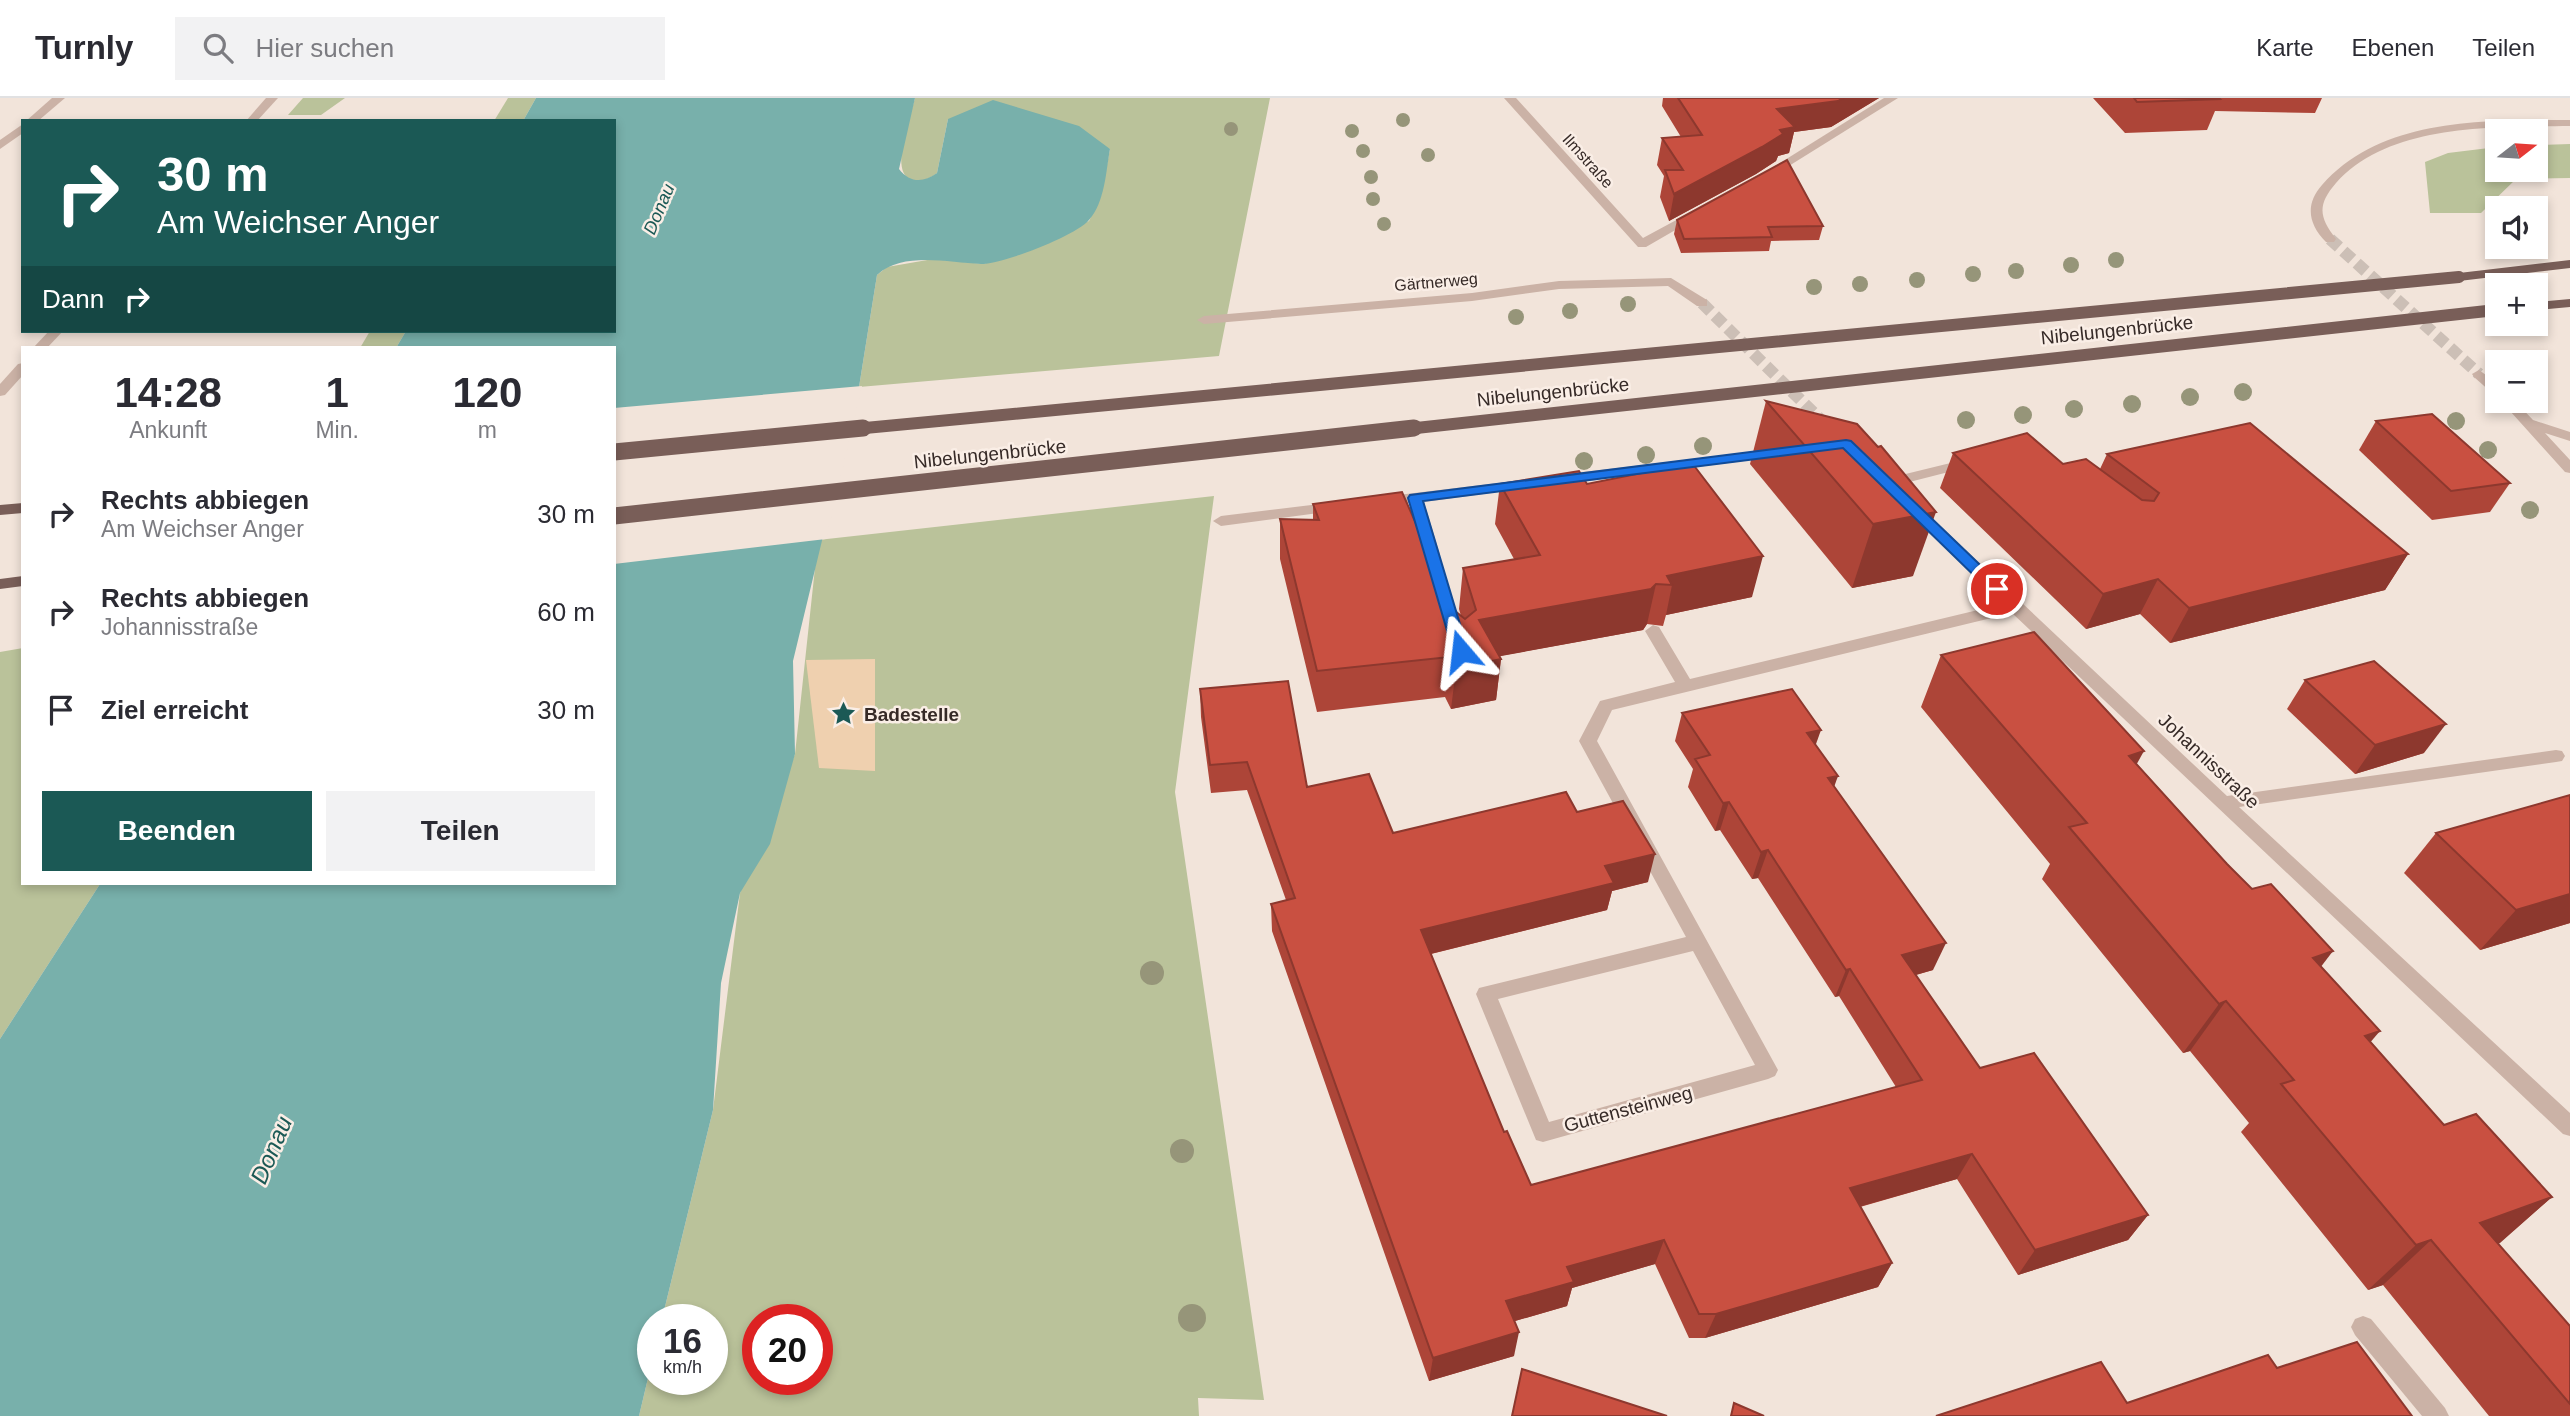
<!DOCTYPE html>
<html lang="de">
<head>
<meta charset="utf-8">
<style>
  body { margin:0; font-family:Helvetica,sans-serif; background:#f2f2f3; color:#2b2b33; height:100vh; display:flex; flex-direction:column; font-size:26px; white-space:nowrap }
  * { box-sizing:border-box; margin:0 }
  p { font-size:23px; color:#7c7c81 }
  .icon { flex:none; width:38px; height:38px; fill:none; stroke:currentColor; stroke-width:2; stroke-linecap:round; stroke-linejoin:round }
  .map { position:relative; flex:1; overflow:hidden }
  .sheet { position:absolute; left:21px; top:248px; width:595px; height:539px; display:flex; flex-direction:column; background:#fff; border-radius:0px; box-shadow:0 4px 10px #0003 }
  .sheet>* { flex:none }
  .top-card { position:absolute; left:21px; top:21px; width:595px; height:214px; border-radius:0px; box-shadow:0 4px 10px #0003; background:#1b5955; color:#fff; overflow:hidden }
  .needle { width:46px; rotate:73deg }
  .tools { position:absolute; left:2485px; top:21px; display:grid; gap:14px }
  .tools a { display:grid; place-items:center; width:63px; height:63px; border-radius:0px; background:#fff; box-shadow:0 4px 10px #0003; font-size:35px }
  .speed { position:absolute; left:637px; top:1206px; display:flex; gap:14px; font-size:35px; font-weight:700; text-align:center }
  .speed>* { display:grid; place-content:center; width:91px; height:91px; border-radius:50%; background:#fff; box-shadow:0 4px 10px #0003; line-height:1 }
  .speed small { font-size:18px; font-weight:400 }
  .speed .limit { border:10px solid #d22; background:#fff; color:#111 }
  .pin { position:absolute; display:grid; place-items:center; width:60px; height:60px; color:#fff; margin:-30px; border:4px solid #fff; border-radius:50%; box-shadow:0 2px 7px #0007 }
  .me { position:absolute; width:77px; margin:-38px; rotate:343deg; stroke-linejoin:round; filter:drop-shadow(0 0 5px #0008) }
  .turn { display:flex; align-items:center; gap:24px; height:147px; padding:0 21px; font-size:32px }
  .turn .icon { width:91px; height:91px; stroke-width:2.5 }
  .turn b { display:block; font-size:49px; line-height:60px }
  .then { display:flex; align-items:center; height:66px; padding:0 21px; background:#0003; gap:14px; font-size:26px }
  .eta { display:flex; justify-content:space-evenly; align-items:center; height:119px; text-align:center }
  .eta b { font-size:42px; font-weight:700; line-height:49px }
  .primary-button { display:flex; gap:14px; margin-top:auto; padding:14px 21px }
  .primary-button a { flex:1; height:80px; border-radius:0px; background:#1b5955; color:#fff; font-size:28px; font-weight:700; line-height:80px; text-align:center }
  .primary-button a+a { background:#f2f2f3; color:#2b2b33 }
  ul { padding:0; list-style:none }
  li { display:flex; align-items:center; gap:21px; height:98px; padding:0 21px }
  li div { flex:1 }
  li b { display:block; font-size:26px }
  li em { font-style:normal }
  header { display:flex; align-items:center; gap:42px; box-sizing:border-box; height:98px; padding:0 35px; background:#fff; border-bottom:2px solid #e1e1e2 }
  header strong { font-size:33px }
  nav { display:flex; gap:38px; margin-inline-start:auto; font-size:24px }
  .search { width:490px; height:63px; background:#f2f2f3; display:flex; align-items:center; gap:18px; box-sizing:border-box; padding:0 24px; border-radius:0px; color:#7c7c81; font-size:26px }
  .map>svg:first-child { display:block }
  .green { fill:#bac29a; fill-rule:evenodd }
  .sand { fill:#efd0af }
  .water { fill:#78b0ab }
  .pier { fill:#f2e4da }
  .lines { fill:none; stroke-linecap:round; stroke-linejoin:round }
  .minor-tunnel { stroke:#ccbfb6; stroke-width:12; stroke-dasharray:12 6; stroke-linecap:butt }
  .minor { fill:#cbb2a6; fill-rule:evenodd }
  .major { fill:#795e58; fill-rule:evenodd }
  .major-bridge-far1 { stroke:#795e58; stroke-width:12 }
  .major-bridge { stroke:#795e58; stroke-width:17 }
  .tree { fill:#969579 }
  .wall { fill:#ad4538 }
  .shaded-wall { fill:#8d382e }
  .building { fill:#c95041; stroke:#8d382e; stroke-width:2 }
  .route { fill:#1a73e8; stroke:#114b97; stroke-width:2 }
  .labels { text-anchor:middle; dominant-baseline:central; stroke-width:5; stroke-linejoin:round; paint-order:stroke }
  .far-street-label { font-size:16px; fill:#362a27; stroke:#faeee6 }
  .far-water-label { font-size:18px; font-style:italic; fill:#1b5955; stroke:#faeee6 }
  .street-label { font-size:19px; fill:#362a27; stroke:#faeee6 }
  .poi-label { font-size:19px; font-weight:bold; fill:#362a27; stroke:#faeee6; text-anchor:start }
  .near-water-label { font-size:24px; font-style:italic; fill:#1b5955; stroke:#faeee6 }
</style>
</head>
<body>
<header>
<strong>Turnly</strong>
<div class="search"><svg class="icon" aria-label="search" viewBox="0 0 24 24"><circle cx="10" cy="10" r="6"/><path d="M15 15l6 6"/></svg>Hier suchen</div>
<nav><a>Karte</a><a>Ebenen</a><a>Teilen</a></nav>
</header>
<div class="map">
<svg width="2570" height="1318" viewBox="0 0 2570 1318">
  <rect width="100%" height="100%" fill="#f2e4da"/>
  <g class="green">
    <polygon points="303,0 345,0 321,17 288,17"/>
    <polygon points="508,0 536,0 523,23 494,23"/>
    <path d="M915 0H1270L1219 258 859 289 877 177 887 169 933 161 984 166 1089 123 1101 98 1110 51 948 21 937 75C929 81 921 85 912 82 888 75 911 17 915 0Z"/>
    <polygon points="2570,46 2570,80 2516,81 2481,115 2430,115 2425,64 2448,55 2497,49 2497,72 2536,72 2536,47"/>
    <polygon points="370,233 406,233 396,250 360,250"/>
    <path d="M1214 398 1175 694 1264 1302 1198 1300 1199 1318H639L653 1259V1281H712V1222L662 1221 713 1012 740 795 795 656 818 442ZM758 1222H817V1281H758Z"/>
    <polygon points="23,550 23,786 100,786 0,941 0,554"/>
  </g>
  <polygon class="sand" points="875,561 875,673 819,670 806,562"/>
  <path class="water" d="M536 0H915L899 71C910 85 923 85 937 75L948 21 993 2 1079 28 1110 51C1106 73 1105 104 1089 122 1074 139 1002 166 981 166 948 165 904 153 877 177L859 289 793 563 795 656 770 746 740 795 721 885 713 1012 662 1221 653 1222V1259L639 1318H0V941L100 786H614V250H396L406 233H614V23H523Z"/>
  <polygon class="pier" points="862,288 826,441 614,466 614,310"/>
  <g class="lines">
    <g class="minor-tunnel">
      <polyline points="2330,141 2479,276"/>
      <polyline points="1702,205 1824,325"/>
    </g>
    <g class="minor">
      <polygon points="52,0 65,0 38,23 26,23"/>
      <polygon points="266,0 278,0 257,23 246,23"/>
      <polygon points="1504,0 1516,0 1643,140 1693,113 1703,116 1646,149 1638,149"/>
      <polygon points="1884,0 1898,0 1771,79 1761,77"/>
      <path d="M2570 22V28C2497 29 2389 25 2336 85 2317 107 2319 119 2336 141L2334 144H2326C2308 126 2305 106 2322 87 2382 19 2486 22 2570 22Z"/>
      <polygon points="23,26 23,35 0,51 0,42"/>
      <polygon points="1671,180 1707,202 1707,208 1697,208 1668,188 1559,191 1472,203 1204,226 1197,222 1204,218 1472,195 1559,183"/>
      <polygon points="49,233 63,233 47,250 33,250"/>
      <polygon points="23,265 23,277 5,297 0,298 0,286 18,266"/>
      <polygon points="2479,272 2497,285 2497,296 2492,295 2474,279 2472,276"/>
      <polygon points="2501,303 2515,303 2533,322 2570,334 2570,343 2545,335 2570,362 2570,375 2565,374"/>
      <polygon points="1777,351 1784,355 1782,358 1558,387 1551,382 1558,377"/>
      <polygon points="1971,360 1978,364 1976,367 1886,390 1879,385 1881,382"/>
      <polygon points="1523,382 1530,387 1528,390 1424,404 1440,457 1432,462 1424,457 1409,405 1381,409 1374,404 1381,399"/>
      <polygon points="1336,404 1341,406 1344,409 1341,412 1221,428 1213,423 1221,418"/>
      <path d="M1915 407 1920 409 2227 698 2556 652 2562 653 2565 658 2562 663 2556 664 2239 709 2570 1015V1038L2563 1036 2012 515 1612 612 1597 643 1778 972 1775 978 1768 981 1543 1044 1536 1042 1476 896 1479 890 1686 839 1579 643 1600 603 1675 584 1645 533 1653 527 1659 529 1690 581 2003 506 1910 415 1907 412ZM1693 853 1755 967 1549 1024 1498 901Z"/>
      <polygon points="2363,1218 2371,1221 2445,1310 2449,1318 2422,1318 2355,1237 2351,1229 2355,1221"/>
    </g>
    <g class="major">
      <polygon points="2570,162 2570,170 2459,183 2453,179 2459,175"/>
      <polygon points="2570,201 2570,209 2536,212 2536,204"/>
      <polygon points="23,405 23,415 0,417 0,407"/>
      <polygon points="23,478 23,488 0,491 0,481"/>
    </g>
    <g class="major-bridge-far1">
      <polyline points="844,332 2459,179"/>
      <polyline points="1398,332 2496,212"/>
    </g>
    <g class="major-bridge">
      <polyline points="614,354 863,330"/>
      <polyline points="614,418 1414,330"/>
    </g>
  </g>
  <g class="tree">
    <circle cx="1403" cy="22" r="7"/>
    <circle cx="1231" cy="31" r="7"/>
    <circle cx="1352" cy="33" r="7"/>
    <circle cx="1363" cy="53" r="7"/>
    <circle cx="1428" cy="57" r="7"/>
    <circle cx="1371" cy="79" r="7"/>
    <circle cx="1373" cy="101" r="7"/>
    <circle cx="1384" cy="126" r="7"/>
    <circle cx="2116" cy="162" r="8"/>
    <circle cx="2071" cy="167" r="8"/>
    <circle cx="2016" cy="173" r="8"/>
    <circle cx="1973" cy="176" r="8"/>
    <circle cx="1917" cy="182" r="8"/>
    <circle cx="1860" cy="186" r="8"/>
    <circle cx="1814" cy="189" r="8"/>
    <circle cx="1628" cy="206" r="8"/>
    <circle cx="1570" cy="213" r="8"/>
    <circle cx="1516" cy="219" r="8"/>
    <circle cx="2243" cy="294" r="9"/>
    <circle cx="2190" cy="299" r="9"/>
    <circle cx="2132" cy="306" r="9"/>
    <circle cx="2074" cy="311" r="9"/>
    <circle cx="2023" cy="317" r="9"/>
    <circle cx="1966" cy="322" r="9"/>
    <circle cx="2456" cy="323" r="9"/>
    <circle cx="1703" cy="348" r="9"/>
    <circle cx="2488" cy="352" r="9"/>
    <circle cx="1646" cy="357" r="9"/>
    <circle cx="1584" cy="363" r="9"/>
    <circle cx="2530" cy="412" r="9"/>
    <circle cx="1152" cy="875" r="12"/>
    <circle cx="1182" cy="1053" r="12"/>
    <circle cx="1192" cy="1220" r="14"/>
  </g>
  <g class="wall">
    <polygon points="1663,0 1879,0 1831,29 1794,34 1789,55 1778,58 1776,63 1756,76 1669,123 1660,99 1664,78 1657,67 1662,40 1681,39 1662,8"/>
    <polygon points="2093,0 2322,0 2315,15 2215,13 2207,32 2125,35"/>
    <polygon points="1677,122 1823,128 1819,142 1771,143 1769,153 1681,155 1674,136"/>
    <polygon points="1766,303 1857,326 1913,478 1852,490 1750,366"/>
    <polygon points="2376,323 2510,385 2490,414 2432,422 2359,352"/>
    <polygon points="1953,355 2063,366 2100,371 2107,356 2408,456 2385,492 2170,545 2140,516 2086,531 1940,390"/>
    <polygon points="1500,386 1587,386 1752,499 1666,517 1663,528 1647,526 1643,532 1499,558 1501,561 1496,602 1451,611 1445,599 1317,614 1280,461 1280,421 1313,422 1313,406 1421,437 1455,513 1461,518 1459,511 1463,470 1514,461 1495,426"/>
    <polygon points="1941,557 2137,666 2321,869 2371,944 2444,1027 2552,1099 2498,1146 2570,1228 2570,1318 2489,1318 2383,1187 2368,1192 2241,1034 2249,1025 2190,953 2183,955 2042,781 2050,766 1921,609"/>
    <polygon points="2305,582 2424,655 2355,676 2287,611"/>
    <polygon points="1200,591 1307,689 1393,735 1577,714 1648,784 1612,793 1607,812 1431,856 1504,1034 1531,1087 1896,989 1839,898 1835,899 1758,780 1752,781 1720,732 1715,733 1688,689 1693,671 1675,643 1682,615 1815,647 1834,689 1933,872 1916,877 1980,970 2148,1117 2128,1142 2018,1177 1957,1081 1860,1109 1892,1165 1878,1189 1705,1240 1689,1240 1655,1166 1572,1190 1567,1208 1515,1223 1514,1258 1429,1283 1272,833 1271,806 1286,802 1247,692 1211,695 1201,619"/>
    <polygon points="2436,735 2570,825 2480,852 2404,775"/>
  </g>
  <g class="shaded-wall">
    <polygon points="1843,0 1879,0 1831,29 1794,34 1789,55 1778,58 1776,63 1756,76 1669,123 1674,96 1777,11"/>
    <polygon points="1936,414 1913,478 1852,490 1873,426"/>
    <polygon points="2408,456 2385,492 2170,545 2189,510"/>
    <polygon points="1763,458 1752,499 1666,517 1672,487 1667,478"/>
    <polygon points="2158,481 2140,516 2086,531 2103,496"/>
    <polygon points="1656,486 1647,526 1643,532 1474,563 1479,522"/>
    <polygon points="1501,561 1496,602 1451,611 1456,571"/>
    <polygon points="2446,626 2424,655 2355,676 2375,647"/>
    <polygon points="1821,632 1811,660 1807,635"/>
    <polygon points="2144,653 2115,705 2129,658"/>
    <polygon points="1838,678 1828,706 1828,680"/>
    <polygon points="1729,704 1720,732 1715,733 1723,705"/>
    <polygon points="1768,752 1758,780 1752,781 1761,754"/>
    <polygon points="1655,756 1648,784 1612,793 1607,812 1418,859 1421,832 1605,768"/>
    <polygon points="2570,796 2570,825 2480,852 2516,812"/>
    <polygon points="1946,845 1933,872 1890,884 1902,857"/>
    <polygon points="2333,853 2294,904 2313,860"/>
    <polygon points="1850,871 1839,898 1835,899 1846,872"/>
    <polygon points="2226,903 2190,953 2183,955 2219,906"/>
    <polygon points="2380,933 2338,982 2365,938"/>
    <polygon points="1972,1056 1957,1081 1837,1115 1850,1090"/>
    <polygon points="2552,1099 2500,1145 2449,1163 2480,1125"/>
    <polygon points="2148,1117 2128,1142 2018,1177 2035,1152"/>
    <polygon points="1664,1142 1655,1166 1572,1190 1567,1208 1501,1227 1506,1203 1567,1169"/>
    <polygon points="2431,1142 2383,1187 2368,1192 2416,1147"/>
    <polygon points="1892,1165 1878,1189 1705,1240 1716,1216"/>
    <polygon points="1519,1234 1514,1258 1429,1283 1433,1260"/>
  </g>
  <g class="building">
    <polygon points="1678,0 1843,0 1838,3 1777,11 1795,29 1780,32 1783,36 1762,49 1674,96 1665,72 1683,72 1662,40 1702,37"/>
    <polygon points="2134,0 2219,0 2220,1 2137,4"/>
    <polygon points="1787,62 1823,128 1768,129 1772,139 1684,141 1677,122"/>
    <polygon points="1766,303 1857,326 1878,349 1881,348 1936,414 1873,426"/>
    <polygon points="2432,316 2510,385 2451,393 2376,323"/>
    <polygon points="2250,325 2408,456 2189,510 2158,481 2103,496 1953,355 2027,335 2063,366 2086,361 2142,402 2154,403 2159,395 2107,356"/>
    <polygon points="1692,365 1763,458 1667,478 1672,487 1656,486 1651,491 1479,522 1501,561 1456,571 1449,559 1317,573 1280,421 1319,422 1313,406 1402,394 1421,437 1428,433 1432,440 1455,513 1465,521 1476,512 1463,470 1540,457 1500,386 1579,373 1587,386"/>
    <polygon points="2034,534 2144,653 2129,658 2227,766 2252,791 2271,786 2333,853 2313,860 2380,933 2365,938 2444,1027 2476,1016 2552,1099 2480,1125 2570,1228 2570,1306 2431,1142 2416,1147 2281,986 2294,982 2226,903 2219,906 2069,729 2087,725 1941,557"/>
    <polygon points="2374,563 2446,626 2375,647 2305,582"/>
    <polygon points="1288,583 1307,689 1369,676 1393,735 1566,694 1577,714 1623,703 1655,756 1605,768 1614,785 1421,832 1504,1034 1507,1033 1531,1087 1922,982 1850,871 1846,872 1768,752 1761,754 1729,704 1723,705 1695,661 1710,657 1682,615 1792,591 1821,632 1807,635 1838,678 1828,680 1946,845 1902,857 1980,970 2034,955 2148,1117 2035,1152 1972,1056 1850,1090 1892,1165 1716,1216 1699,1216 1664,1142 1567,1169 1574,1184 1506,1203 1519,1234 1433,1260 1271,806 1295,800 1247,664 1210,667 1200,591"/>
    <polygon points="2570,697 2570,796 2516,812 2436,735"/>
    <polygon points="2357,1244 2412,1318 1936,1318 2101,1264 2127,1305 2268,1257 2277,1270"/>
    <polygon points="1522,1271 1667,1318 1512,1318"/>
    <polygon points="1734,1305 1764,1318 1731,1318"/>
  </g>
  <polygon class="route" points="1846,342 1851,343 2002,488 2004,491 2002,495 1992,495 1843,350 1423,403 1468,553 1461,559 1453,553 1408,400 1410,397"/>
  <defs>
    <symbol id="sight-bare" viewBox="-9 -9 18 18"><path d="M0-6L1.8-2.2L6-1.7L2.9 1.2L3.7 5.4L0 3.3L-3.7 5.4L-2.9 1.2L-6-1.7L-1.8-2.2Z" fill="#1b5955" stroke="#faeee6" stroke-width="2.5" paint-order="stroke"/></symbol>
  </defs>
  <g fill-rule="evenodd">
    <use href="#sight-bare" x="826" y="598" width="35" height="35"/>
  </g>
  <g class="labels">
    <g class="far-street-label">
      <text transform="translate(1588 63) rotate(48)">Ilmstraße</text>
      <text transform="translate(1436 184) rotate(-5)">Gärtnerweg</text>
    </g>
    <g class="far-water-label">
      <text transform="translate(659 111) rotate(-67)">Donau</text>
    </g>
    <g class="street-label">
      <text transform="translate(2117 232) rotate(-6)">Nibelungenbrücke</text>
      <text transform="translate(1553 294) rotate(-6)">Nibelungenbrücke</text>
      <text transform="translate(990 356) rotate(-6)">Nibelungenbrücke</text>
      <text transform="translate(2209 663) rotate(43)">Johannisstraße</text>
      <text transform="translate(1628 1011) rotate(-15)">Guttensteinweg</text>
    </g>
    <g class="poi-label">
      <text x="864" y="616">Badestelle</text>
    </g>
    <g class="near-water-label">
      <text transform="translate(271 1052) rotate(-67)">Donau</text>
    </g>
  </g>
</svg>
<div class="tools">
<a><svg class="needle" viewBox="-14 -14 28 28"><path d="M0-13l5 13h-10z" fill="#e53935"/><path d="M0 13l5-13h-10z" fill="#7c7c81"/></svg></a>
<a><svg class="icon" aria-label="sound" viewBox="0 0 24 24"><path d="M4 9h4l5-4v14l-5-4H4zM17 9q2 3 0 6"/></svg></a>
<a>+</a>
<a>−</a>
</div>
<div class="speed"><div>16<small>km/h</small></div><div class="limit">20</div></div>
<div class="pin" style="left:1997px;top:491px;background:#d93025"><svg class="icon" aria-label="arrive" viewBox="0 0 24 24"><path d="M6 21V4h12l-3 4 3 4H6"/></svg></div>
<svg class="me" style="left:1461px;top:553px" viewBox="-20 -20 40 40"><path d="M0-17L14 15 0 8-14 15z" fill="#1a73e8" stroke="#fff" stroke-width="4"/></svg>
<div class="top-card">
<div class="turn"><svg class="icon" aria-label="right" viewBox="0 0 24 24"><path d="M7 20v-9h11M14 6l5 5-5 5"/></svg><div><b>30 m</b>Am Weichser Anger</div></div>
<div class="then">Dann<svg class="icon" aria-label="right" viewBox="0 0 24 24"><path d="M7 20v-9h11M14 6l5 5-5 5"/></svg></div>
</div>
<section class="sheet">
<div class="eta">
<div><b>14:28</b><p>Ankunft</p></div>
<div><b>1</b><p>Min.</p></div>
<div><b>120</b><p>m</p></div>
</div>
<ul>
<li><svg class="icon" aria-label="right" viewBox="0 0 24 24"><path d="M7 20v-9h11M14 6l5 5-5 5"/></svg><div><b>Rechts abbiegen</b><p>Am Weichser Anger</p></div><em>30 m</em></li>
<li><svg class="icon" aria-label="right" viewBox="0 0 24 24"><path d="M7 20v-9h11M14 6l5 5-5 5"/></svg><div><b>Rechts abbiegen</b><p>Johannisstraße</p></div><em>60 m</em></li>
<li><svg class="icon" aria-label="arrive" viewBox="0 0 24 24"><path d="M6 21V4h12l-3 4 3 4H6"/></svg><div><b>Ziel erreicht</b></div><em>30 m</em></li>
</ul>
<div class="primary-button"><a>Beenden</a><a>Teilen</a></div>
</section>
</div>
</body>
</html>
